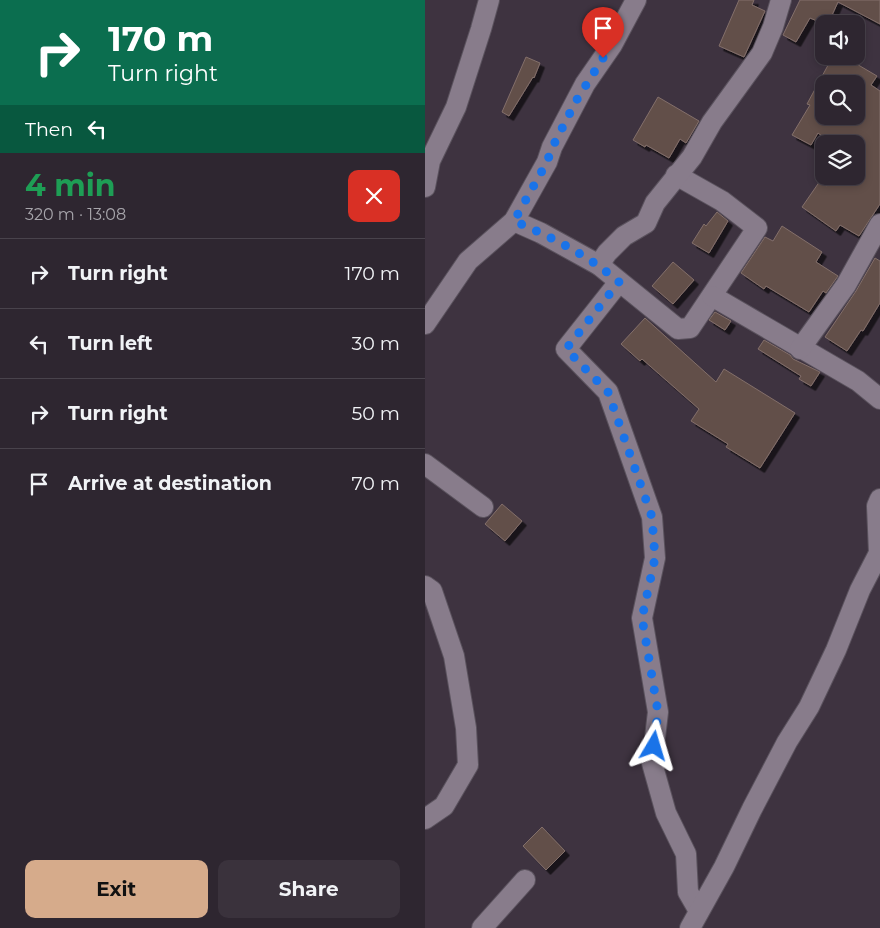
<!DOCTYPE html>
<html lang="en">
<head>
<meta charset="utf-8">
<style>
  body { margin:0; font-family:Montserrat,sans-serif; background:#3a323c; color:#f1f3f6; height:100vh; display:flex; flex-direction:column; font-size:19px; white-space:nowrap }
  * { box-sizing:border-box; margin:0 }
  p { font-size:16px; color:#a7a5ab }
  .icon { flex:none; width:28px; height:28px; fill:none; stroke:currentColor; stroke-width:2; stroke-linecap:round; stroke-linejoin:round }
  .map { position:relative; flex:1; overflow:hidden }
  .drawer { display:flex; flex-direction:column; background:#2e2630; width:425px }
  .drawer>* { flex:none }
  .hud { background:#0b6e4f; color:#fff; overflow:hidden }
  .controls { position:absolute; left:390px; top:15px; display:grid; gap:10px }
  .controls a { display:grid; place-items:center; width:50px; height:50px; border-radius:10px; background:#2e2630; box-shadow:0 2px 8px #0003,0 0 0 1px #49434c; font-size:25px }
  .pin { position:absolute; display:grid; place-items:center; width:42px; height:42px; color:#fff; margin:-51px -21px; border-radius:50% 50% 50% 0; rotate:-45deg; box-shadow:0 0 5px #0007 }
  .pin .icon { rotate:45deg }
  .me { position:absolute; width:55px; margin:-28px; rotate:7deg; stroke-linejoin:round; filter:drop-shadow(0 0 4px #0008) }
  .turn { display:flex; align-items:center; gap:18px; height:105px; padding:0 25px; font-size:22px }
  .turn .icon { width:65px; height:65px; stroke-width:2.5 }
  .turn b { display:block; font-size:35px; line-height:42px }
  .then { display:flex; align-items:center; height:48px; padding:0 25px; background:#0003; gap:10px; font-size:19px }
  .round { display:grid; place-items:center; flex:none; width:52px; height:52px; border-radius:10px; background:#3a323c }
  .headline { display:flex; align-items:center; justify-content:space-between; height:85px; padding:0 25px }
  h1 { font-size:30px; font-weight:700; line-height:38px; color:#1e9e55 }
  .primary-button { display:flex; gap:10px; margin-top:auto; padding:10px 25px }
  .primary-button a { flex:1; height:58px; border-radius:10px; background:#d6ab8b; color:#111; font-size:20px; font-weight:700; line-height:58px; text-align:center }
  .primary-button a+a { background:#3a323c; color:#f1f3f6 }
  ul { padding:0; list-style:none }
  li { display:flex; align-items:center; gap:15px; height:70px; padding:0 25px; border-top:1px solid #49434c }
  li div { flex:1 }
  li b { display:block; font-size:19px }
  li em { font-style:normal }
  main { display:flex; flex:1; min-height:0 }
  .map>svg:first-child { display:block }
  .building { fill:#624f4a; stroke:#836f6a; fill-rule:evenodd; filter:url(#shadow) }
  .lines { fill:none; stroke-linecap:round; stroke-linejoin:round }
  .street-casing { stroke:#5a525d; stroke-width:22 }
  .street { stroke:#887c8b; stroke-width:20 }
  .route { stroke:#1a73e8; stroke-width:9; stroke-dasharray:0 16.2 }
</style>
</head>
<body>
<main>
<section class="drawer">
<div class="hud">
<div class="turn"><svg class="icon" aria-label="right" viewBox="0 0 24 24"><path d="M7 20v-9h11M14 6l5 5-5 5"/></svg><div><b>170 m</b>Turn right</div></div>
<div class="then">Then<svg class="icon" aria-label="left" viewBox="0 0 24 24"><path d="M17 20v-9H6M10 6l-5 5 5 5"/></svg></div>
</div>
<div class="headline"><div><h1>4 min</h1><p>320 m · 13:08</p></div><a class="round" style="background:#d93025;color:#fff"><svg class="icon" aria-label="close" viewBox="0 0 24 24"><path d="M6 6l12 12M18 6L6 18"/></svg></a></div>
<ul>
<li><svg class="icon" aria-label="right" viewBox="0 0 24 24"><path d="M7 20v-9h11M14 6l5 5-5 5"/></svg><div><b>Turn right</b></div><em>170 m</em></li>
<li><svg class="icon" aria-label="left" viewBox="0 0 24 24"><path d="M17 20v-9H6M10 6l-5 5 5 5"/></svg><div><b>Turn left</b></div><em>30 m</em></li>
<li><svg class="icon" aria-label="right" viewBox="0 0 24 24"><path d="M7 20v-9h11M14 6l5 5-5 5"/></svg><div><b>Turn right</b></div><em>50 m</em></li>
<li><svg class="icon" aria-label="arrive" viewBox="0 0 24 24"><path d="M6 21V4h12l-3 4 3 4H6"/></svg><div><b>Arrive at destination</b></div><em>70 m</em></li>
</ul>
<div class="primary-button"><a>Exit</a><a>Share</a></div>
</section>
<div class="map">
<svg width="455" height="928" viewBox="0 0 455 928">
  <defs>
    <filter id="shadow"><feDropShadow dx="4.5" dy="4.5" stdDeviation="0" flood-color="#0009"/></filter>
  </defs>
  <rect width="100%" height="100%" fill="#3e3340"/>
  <g class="building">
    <polygon points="314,0 329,0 327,5 340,11 319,57 294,46"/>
    <polygon points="375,0 455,0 455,24 413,2 403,24 399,24 385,18 371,42 358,35"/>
    <path d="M408 56H418L452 76 446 85 455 91V204L434 236 415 225 411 231 377 207 395 181 402 186 408 176H431V144H408L393 133 386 145 367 135 385 105 382 104ZM399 84H431V116H399Z"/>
    <polygon points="101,57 115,63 109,78 108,77 84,116 77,112"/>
    <polygon points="233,97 274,121 261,143 255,139 244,158 221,145 220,147 208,140"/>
    <polygon points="292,212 303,221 284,253 267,243 279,224 281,226"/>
    <polygon points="357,226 397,252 391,262 413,276 401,293 398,291 384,312 341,286 339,289 316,273 340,237 348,241"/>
    <polygon points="450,258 455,261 455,303 438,331 436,330 422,351 400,337 431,291"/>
    <polygon points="248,262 269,280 248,304 227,286"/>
    <polygon points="290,312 306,321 300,330 284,320"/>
    <polygon points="220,318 291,382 299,369 370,413 335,468 301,447 303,444 266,421 274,409 217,359 215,361 196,344"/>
    <polygon points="339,340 365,355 368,359 395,372 386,386 374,379 376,376 333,349"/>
    <polygon points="77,504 97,521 80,541 60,524"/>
    <polygon points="117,827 140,851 121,870 98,846"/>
  </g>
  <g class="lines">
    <defs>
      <g id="street">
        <polyline points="0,187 5,161 31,107 56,29 64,0"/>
        <polyline points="89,221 116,233 174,265 253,329 265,328 332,228 297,201 251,175"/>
        <polyline points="174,265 182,253 199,236 221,223 230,203 267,157 287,122 337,53 348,27 356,0"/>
        <polyline points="194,282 141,349 183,392 227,517 230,558 217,618 233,712 227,763 241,813 261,854 263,892 274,911"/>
        <polyline points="287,296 433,381 455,399"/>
        <polyline points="0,324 43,261 89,221 122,162 127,147 160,84 187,45 211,0"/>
        <polyline points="375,349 421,285 455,224"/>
        <polyline points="0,464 58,507"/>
        <polyline points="0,586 7,591 29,656 41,728 43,765 19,806 0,819"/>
        <polyline points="57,928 100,880"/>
        <polyline points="265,928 299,867 327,809 362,742 384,707 411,650 435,590 454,553 452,506 455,499"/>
      </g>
    </defs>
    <use href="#street" class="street-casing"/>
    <use href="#street" class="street"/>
  </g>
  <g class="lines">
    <path class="route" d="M178 58 151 101 127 148 122 162 89 221C126 237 163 255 194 282L141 349 183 392 227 517 230 558 217 618 233 712 229 746"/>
  </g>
</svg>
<div class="controls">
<a><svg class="icon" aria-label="sound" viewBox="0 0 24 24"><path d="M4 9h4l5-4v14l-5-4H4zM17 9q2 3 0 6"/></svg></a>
<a><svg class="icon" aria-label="search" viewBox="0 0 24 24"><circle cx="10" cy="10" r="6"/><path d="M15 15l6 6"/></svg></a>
<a><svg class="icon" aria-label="layers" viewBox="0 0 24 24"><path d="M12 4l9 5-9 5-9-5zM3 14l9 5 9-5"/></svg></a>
</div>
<div class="pin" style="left:178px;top:58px;background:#d93025"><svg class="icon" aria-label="arrive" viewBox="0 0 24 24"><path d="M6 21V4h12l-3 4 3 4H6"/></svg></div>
<svg class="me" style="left:229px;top:746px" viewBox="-20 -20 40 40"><path d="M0-17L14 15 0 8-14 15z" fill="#1a73e8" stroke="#fff" stroke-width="4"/></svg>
</div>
</main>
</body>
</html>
